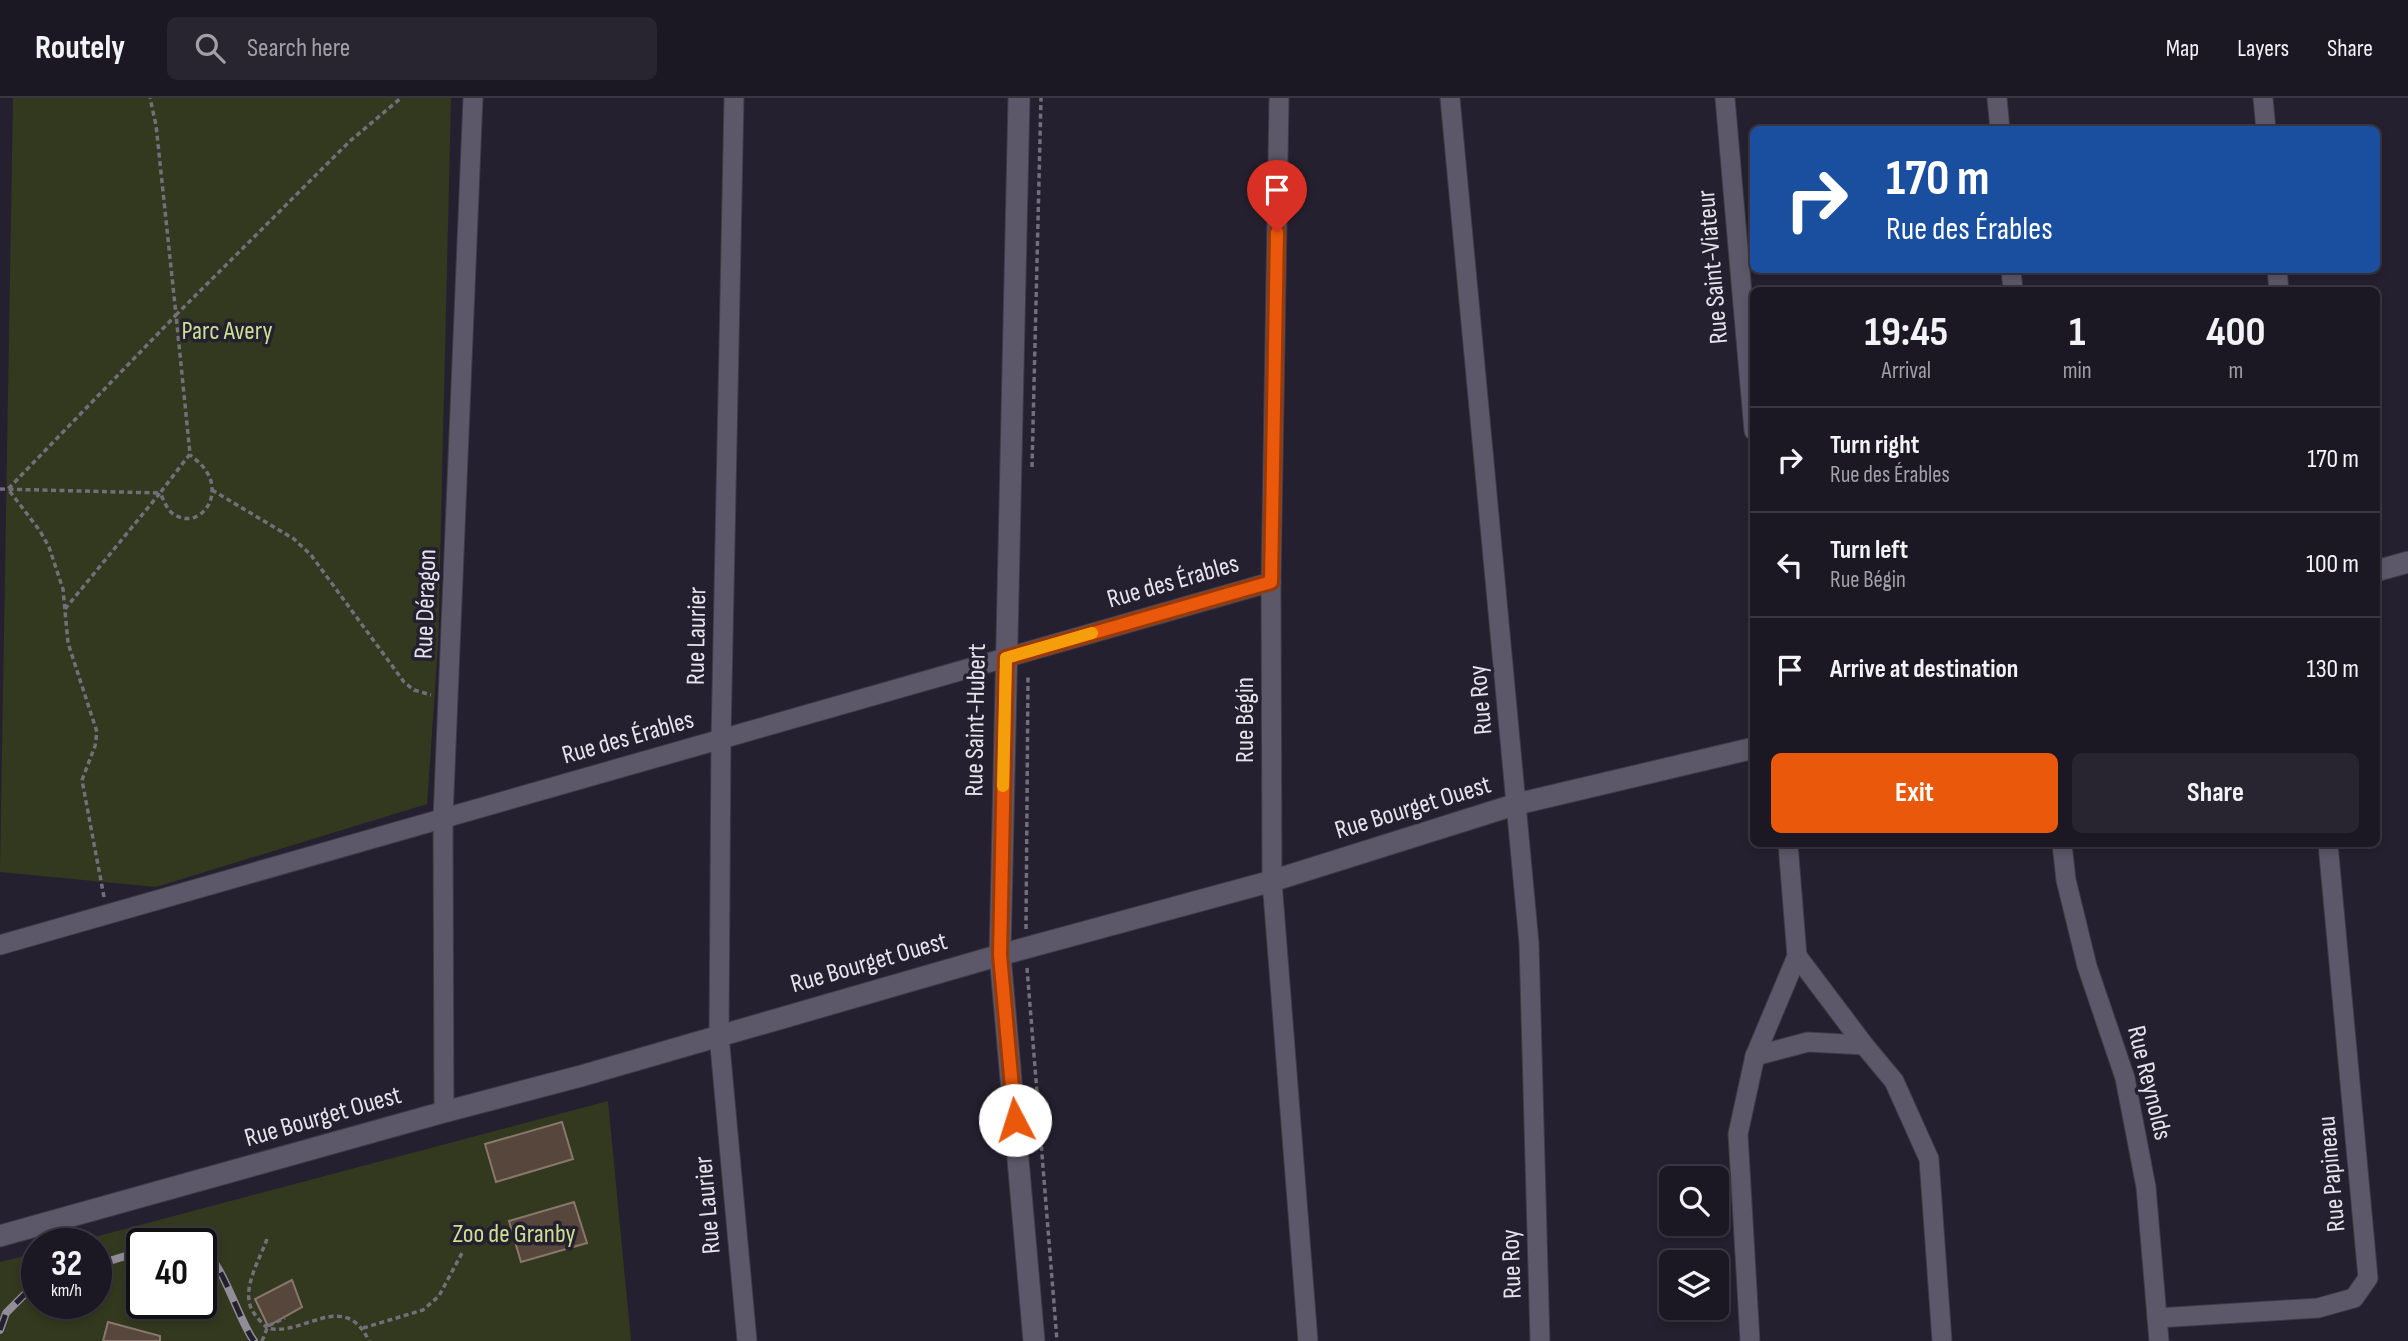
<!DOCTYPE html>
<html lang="en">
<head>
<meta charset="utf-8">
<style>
  body { margin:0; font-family:"Sofia Sans Condensed",sans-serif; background:#292530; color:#f1f3f6; height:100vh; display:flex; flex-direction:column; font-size:26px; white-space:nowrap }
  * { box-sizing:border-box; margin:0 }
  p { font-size:23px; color:#a0a0a6 }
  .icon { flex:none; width:38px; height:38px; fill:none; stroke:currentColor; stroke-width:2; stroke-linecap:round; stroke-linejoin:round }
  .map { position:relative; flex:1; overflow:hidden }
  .details { position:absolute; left:1750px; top:189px; width:630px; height:560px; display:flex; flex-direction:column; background:#1c1823; border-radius:10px; box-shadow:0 4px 10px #0003,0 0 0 2px #3a3741 }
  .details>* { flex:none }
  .guide { position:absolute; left:1750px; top:28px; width:630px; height:147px; border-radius:10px; box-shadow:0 4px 10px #0003,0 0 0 2px #3a3741; background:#1a4fa0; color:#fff; overflow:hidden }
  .controls { position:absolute; left:1659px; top:1068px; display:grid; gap:14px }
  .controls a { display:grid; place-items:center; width:70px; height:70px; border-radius:10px; background:#1c1823; box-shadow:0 4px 10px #0003,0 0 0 2px #3a3741; font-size:35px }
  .speed { position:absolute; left:21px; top:1130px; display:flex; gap:14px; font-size:35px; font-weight:700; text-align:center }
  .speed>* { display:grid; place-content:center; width:91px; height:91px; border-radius:50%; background:#1c1823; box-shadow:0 4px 10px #0003,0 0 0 2px #3a3741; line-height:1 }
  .speed small { font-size:18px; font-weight:400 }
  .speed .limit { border:4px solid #111; border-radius:10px; background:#fff; color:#111 }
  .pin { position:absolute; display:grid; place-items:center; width:60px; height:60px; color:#fff; margin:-72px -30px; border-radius:50% 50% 50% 0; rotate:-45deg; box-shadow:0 0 7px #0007 }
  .pin .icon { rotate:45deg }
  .me { position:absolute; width:77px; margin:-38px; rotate:355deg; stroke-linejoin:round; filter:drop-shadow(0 0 5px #0008) }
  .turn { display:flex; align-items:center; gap:24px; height:147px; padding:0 21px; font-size:32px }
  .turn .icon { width:91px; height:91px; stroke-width:2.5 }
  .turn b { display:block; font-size:49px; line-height:60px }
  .eta { display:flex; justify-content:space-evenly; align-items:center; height:119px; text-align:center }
  .eta b { font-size:42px; font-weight:700; line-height:49px }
  .cta { display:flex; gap:14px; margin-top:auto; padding:14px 21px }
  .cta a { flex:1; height:80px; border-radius:10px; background:#ea580c; color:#fff; font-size:28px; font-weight:700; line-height:80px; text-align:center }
  .cta a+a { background:#292530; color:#f1f3f6 }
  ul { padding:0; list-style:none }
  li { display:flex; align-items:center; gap:21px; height:105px; padding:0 21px; border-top:2px solid #3a3741 }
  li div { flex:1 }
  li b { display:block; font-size:26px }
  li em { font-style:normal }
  header { display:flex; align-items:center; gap:42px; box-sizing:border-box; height:98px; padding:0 35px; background:#1c1823; border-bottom:2px solid #3a3741 }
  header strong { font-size:33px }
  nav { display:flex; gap:38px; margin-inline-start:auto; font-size:24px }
  .search { width:490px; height:63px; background:#292530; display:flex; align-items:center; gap:18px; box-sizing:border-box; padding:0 24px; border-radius:10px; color:#a0a0a6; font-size:26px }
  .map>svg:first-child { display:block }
  .green { fill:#33391e; fill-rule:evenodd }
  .building { fill:#56463b; stroke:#89776c; stroke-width:2 }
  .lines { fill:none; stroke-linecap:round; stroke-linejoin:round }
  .minor-casing { stroke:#3e3a46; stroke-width:21 }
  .tertiary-casing { stroke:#3e3a46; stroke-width:23 }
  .path { stroke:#736e7b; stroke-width:3.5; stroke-dasharray:5 3.5; stroke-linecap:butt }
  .minor { stroke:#5d5869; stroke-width:19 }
  .tertiary { stroke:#5d5869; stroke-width:21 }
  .rail-casing { stroke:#918d99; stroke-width:8 }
  .rail { stroke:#25202f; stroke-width:5; stroke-dasharray:16; stroke-linecap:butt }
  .route-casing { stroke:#983908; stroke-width:18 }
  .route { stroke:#ea580c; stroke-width:12 }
  .slow { stroke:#f59e0b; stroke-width:12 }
  .labels { text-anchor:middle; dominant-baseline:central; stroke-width:7; stroke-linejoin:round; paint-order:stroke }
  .street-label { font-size:26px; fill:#e6e3ed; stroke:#25202f }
  .park-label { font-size:26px; fill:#ccdf91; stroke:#25202f }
</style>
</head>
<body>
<header>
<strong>Routely</strong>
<div class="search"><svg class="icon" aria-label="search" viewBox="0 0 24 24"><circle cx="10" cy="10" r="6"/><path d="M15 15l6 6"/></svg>Search here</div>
<nav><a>Map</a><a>Layers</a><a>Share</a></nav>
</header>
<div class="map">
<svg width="2408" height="1243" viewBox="0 0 2408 1243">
  <rect width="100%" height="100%" fill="#25202f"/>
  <g class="green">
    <polygon points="13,0 451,0 438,548 427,706 156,789 0,774"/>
    <path d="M608 1003 631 1243H0V1164L37 1155V1206H96V1146H68ZM142 1146H201V1206H142Z"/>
  </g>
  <g class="building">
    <polygon points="562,1024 573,1061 496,1084 485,1046"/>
    <polygon points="574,1104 587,1145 521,1164 509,1123"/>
    <polygon points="292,1182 302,1209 268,1228 255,1201"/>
    <polygon points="108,1224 160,1238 160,1243 103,1243"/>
  </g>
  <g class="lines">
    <defs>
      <g id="minor">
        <polyline points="734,0 721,641 719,937 747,1243"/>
        <polyline points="1279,0 1271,484 1272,783 1308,1243"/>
        <polyline points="1450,0 1529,845 1540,1243"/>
        <polyline points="1725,0 1754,333"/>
        <polyline points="1997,0 2000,32"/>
        <polyline points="2263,0 2266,32"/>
        <polyline points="2011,172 2013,192"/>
        <polyline points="2277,172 2279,192"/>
        <polyline points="2062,746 2066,782 2087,868 2125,980 2146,1089 2159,1243"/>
        <polyline points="0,847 1271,484"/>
        <polyline points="1797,858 1864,947 1894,983 1929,1061 1942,1243"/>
        <polyline points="1755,958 1808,944 1864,947"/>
        <polyline points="444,1014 443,720 473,0"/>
        <polyline points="2157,1220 2318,1210 2354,1200 2368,1180 2328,746"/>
        <polyline points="1750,1243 1738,1036 1755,958 1797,858 1788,746"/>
      </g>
      <g id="tertiary">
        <polyline points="1019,0 1000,857 1034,1243"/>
        <polyline points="2376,473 2408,464"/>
        <polyline points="0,1138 444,1014 581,978 1000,857 1272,783 1517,706 1754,650"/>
      </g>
    </defs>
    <use href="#minor" class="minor-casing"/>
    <use href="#tertiary" class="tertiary-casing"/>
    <g class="path">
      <polyline points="1032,369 1041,0"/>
      <polyline points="0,391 160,395 190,356 176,217 350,43 401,0"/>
      <polyline points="212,392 294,441 311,457 404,584 414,592 431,597"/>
      <path d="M65 511 160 395C164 402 167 413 175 417 193 428 212 412 212 393 213 377 201 365 190 357"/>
      <polyline points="104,799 82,682 95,648 97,634 68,545 63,491 49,449 40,433 8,391 176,217 156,27 150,0"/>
      <polyline points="1026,831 1028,579"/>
      <polyline points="1027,870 1057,1243"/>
      <path d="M267 1141C260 1161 241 1191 252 1212 256 1219 262 1225 267 1230 302 1240 344 1190 369 1243"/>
      <polyline points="363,1230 423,1212 439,1198 462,1155"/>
      <polyline points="262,1243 268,1228 285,1220"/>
    </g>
    <use href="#minor" class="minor"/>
    <use href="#tertiary" class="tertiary"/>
    <defs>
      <g id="rail">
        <polyline points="177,1146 190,1144 194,1146"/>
        <path d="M201 1150C221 1160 239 1223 254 1243"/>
        <polyline points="96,1167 142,1153"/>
        <polyline points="0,1232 6,1215 31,1190 37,1188"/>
      </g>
    </defs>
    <use href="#rail" class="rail-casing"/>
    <use href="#rail" class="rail"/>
  </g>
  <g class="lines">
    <defs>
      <polyline id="route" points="1015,1022 1000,857 1006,560 1271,484 1277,134"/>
    </defs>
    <use href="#route" class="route-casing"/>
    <use href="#route" class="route"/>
    <polyline class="slow" points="1003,688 1006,560 1092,535"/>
  </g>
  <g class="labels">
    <g class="street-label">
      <text transform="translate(1713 169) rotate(-95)">Rue Saint-Viateur</text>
      <text transform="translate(1173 484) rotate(-16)">Rue des Érables</text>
      <text transform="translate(426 506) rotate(-88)">Rue Déragon</text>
      <text transform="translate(697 538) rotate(-89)">Rue Laurier</text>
      <text transform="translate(1481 602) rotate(-95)">Rue Roy</text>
      <text transform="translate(976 622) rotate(-89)">Rue Saint-Hubert</text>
      <text transform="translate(1245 622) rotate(-90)">Rue Bégin</text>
      <text transform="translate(628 640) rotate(-16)">Rue des Érables</text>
      <text transform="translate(1413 710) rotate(-17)">Rue Bourget Ouest</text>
      <text transform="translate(869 865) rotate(-16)">Rue Bourget Ouest</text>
      <text transform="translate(2149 985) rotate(76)">Rue Reynolds</text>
      <text transform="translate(323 1019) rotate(-16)">Rue Bourget Ouest</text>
      <text transform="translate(2332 1076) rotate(-95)">Rue Papineau</text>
      <text transform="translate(708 1107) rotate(-95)">Rue Laurier</text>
      <text transform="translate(1512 1166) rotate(-92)">Rue Roy</text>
    </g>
    <g class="park-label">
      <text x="227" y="233">Parc Avery</text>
      <text x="514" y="1136">Zoo de Granby</text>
    </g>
  </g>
</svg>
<div class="controls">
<a><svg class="icon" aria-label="search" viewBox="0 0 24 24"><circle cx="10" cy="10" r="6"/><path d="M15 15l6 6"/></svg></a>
<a><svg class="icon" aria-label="layers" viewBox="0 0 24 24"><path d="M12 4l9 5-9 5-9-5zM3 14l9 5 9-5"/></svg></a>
</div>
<div class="speed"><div>32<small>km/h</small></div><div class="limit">40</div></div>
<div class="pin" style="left:1277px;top:134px;background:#d93025"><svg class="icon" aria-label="arrive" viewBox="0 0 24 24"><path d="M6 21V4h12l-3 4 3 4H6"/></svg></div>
<svg class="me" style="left:1015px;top:1022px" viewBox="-20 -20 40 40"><circle r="19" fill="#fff"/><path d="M0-13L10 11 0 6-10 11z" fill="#ea580c"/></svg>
<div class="guide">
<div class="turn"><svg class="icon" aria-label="right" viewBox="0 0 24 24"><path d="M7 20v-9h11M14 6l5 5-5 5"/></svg><div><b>170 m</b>Rue des Érables</div></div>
</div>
<section class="details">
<div class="eta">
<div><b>19:45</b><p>Arrival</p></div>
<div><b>1</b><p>min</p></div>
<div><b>400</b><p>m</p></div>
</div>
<ul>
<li><svg class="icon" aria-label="right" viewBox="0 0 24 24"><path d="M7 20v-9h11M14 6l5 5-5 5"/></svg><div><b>Turn right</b><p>Rue des Érables</p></div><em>170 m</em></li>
<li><svg class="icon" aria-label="left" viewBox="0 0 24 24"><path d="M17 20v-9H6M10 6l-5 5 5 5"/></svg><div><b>Turn left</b><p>Rue Bégin</p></div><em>100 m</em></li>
<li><svg class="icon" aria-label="arrive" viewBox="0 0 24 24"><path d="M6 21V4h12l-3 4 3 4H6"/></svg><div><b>Arrive at destination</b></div><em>130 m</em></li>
</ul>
<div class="cta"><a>Exit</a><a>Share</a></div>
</section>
</div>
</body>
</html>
